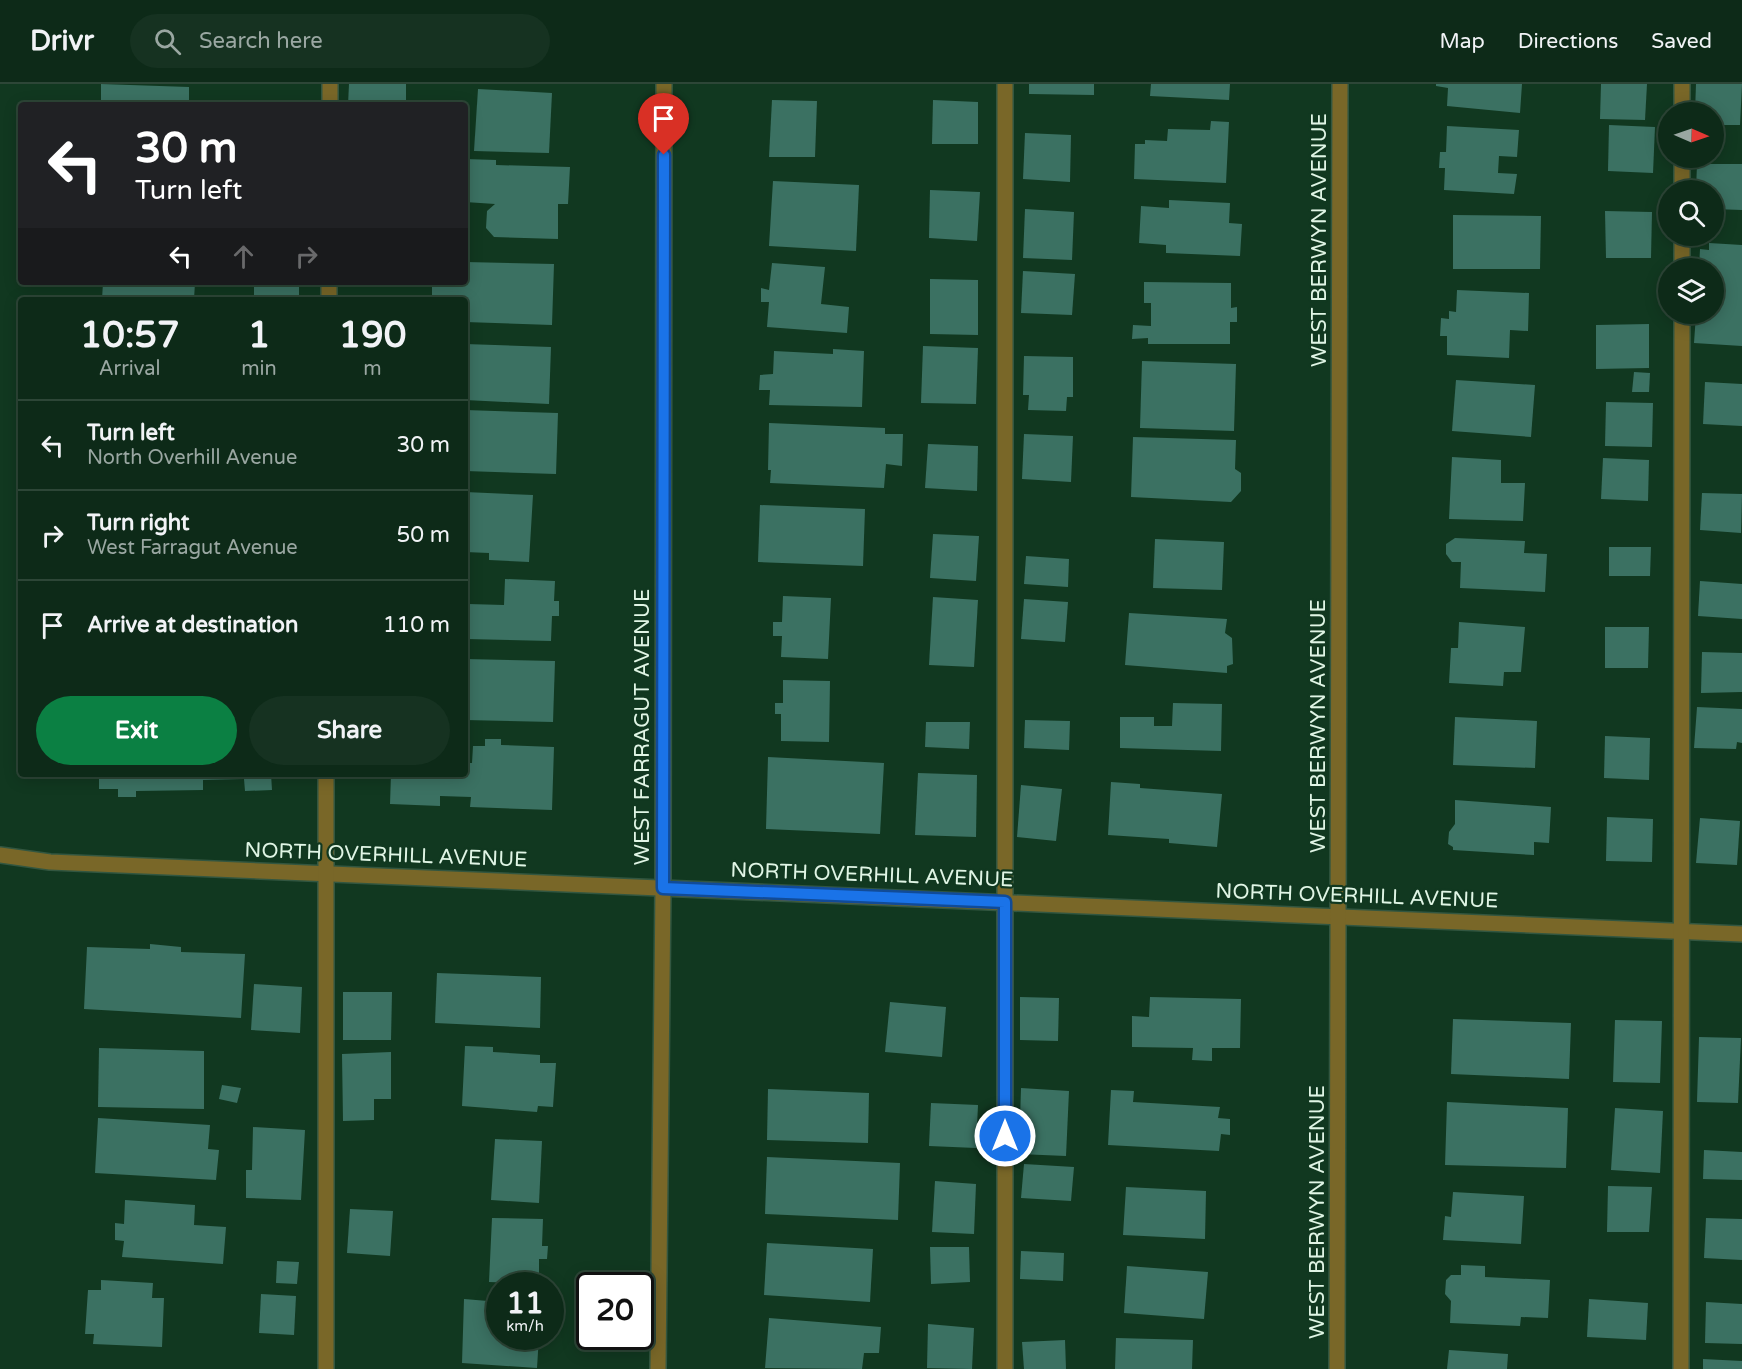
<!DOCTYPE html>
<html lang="en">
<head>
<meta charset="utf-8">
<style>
  body { margin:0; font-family:"Varela Round",sans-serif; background:#163221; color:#f1f3f6; height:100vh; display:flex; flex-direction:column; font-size:22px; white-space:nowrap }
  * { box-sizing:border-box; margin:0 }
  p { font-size:20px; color:#9aa7a2 }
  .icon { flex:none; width:33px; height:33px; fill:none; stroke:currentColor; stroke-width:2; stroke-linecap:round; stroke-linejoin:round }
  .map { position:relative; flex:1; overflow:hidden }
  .details { position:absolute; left:18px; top:213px; width:450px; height:480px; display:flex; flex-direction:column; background:#0d2a18; border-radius:6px; box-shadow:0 3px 15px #0003,0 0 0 2px #2d4637 }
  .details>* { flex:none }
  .hud { position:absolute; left:18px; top:18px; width:450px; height:183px; border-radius:6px; box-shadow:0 3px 15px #0003,0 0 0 2px #2d4637; background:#202124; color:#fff; overflow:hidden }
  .needle { width:39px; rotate:92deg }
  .buttons { position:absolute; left:1658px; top:18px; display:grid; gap:12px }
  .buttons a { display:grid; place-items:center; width:66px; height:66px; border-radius:50%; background:#0d2a18; box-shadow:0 3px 15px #0003,0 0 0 2px #2d4637; font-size:30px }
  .speed { position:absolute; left:486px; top:1188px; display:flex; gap:12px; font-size:30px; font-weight:700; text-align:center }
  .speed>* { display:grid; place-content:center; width:78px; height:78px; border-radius:50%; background:#0d2a18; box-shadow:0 3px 15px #0003,0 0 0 2px #2d4637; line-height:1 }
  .speed small { font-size:15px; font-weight:400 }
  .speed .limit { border:3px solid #111; border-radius:9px; background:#fff; color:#111 }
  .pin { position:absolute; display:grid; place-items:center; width:51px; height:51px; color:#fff; margin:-62px -26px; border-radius:50% 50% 50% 0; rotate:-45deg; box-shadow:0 0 6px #0007 }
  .pin .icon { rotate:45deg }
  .me { position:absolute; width:66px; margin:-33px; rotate:0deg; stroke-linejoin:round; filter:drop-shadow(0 0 4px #0008) }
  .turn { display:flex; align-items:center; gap:21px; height:126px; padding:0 18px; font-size:27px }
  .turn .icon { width:78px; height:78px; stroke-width:2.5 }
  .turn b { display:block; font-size:42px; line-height:51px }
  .lanes { display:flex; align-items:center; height:57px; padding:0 18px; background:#0003; justify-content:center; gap:30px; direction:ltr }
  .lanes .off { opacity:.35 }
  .eta { display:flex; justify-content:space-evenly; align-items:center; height:102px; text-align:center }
  .eta b { font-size:36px; font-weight:800; line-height:42px }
  .cta { display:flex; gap:12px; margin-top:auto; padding:12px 18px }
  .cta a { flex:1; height:69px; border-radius:36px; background:#0b8043; color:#fff; font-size:24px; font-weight:800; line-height:69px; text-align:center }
  .cta a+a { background:#163221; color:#f1f3f6 }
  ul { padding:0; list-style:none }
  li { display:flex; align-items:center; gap:18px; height:90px; padding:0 18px; border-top:2px solid #2d4637 }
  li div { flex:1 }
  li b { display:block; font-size:22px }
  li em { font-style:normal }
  header { display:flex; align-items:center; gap:36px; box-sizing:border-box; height:84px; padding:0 30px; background:#0d2a18; border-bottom:2px solid #2d4637 }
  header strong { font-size:28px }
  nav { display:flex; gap:33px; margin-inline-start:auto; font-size:21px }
  .search { width:420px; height:54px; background:#163221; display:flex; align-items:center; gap:15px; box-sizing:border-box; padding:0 21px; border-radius:33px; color:#9aa7a2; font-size:22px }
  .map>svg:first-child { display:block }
  .building { fill:#3b7162 }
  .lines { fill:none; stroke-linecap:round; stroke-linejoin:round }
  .minor-casing { stroke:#325640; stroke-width:18 }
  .minor { stroke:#796728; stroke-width:15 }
  .route-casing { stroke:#114b97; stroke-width:15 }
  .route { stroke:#1a73e8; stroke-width:10 }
  .labels { text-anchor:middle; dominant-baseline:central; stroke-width:4.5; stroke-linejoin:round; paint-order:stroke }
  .street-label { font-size:21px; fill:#e0f5e5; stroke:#113820 }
</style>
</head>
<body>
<header>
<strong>Drivr</strong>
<div class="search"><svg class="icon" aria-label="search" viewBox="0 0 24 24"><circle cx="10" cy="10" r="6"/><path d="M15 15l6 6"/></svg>Search here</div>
<nav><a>Map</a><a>Directions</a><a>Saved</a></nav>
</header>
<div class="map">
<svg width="1742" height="1285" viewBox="0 0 1742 1285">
  <rect width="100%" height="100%" fill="#113820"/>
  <g class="building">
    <polygon points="101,0 189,3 189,21 101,21"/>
    <polygon points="349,0 406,0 406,21 348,21"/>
    <polygon points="1029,0 1094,0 1094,11 1029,10"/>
    <polygon points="1151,0 1230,0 1229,16 1150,12"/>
    <polygon points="1436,0 1522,0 1520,29 1447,22 1448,4 1436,2"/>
    <polygon points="1601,0 1647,0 1645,36 1600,35"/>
    <polygon points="1696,0 1742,0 1740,41 1713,41 1713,28 1695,28"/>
    <polygon points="478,5 552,9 549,69 474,67"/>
    <polygon points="772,16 817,17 815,73 769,73"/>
    <polygon points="933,16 978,18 978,60 932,60"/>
    <polygon points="1211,37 1229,38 1226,99 1134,95 1135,60 1145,60 1145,56 1167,57 1168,45 1210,46"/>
    <polygon points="1609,41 1655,43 1653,89 1608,87"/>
    <polygon points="1447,42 1519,46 1517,73 1499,72 1498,89 1517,90 1514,110 1444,106 1445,84 1439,84 1440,68 1446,68"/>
    <polygon points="1025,49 1071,51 1070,98 1023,95"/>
    <polygon points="465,75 496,76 496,81 570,83 568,120 558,120 558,155 494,153 486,144 487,127 495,120 465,118"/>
    <polygon points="1697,80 1742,80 1742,126 1713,125 1713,106 1696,106"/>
    <polygon points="773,97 859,101 856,167 769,162"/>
    <polygon points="930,106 980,108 977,157 929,154"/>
    <polygon points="1169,116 1230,119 1229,139 1242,140 1240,172 1166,169 1166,161 1139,159 1141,122 1169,124"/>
    <polygon points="1025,125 1074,128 1072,176 1023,174"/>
    <polygon points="1605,127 1652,128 1651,174 1606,174"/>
    <polygon points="1453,131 1541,132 1540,185 1453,185"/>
    <polygon points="1709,159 1742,161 1742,262 1694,259 1696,230 1713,230 1713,184 1699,184 1700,165 1709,166"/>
    <polygon points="465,178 554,180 552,241 465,238 465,216 432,216 432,198 465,198"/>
    <polygon points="772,179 825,183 821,220 849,223 847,249 767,243 769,218 761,218 761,204 769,206"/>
    <polygon points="1023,187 1075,190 1072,231 1021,229"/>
    <polygon points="930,195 978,196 978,251 930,250"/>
    <polygon points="103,198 195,198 194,216 102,216"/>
    <rect x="254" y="198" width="45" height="18"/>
    <polygon points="1144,198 1231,199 1231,224 1237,223 1237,238 1230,238 1230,260 1148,260 1148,254 1132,255 1133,241 1151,242 1151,219 1144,219"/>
    <polygon points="1457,206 1529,209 1528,247 1510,246 1509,274 1447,271 1447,252 1440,252 1441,234 1449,235 1449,227 1456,228"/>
    <polygon points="1649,240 1649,284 1596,285 1596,241"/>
    <polygon points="465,260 551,263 549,320 465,316"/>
    <polygon points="923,262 978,264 976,320 921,319"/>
    <polygon points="833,265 864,267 862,323 769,321 770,306 759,306 760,291 773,290 774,267 833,270"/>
    <polygon points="1024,272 1073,273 1073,313 1067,313 1066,327 1028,326 1029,311 1023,311"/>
    <polygon points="1142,277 1236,280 1234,347 1140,344"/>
    <polygon points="1634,288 1650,289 1649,308 1632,308"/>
    <polygon points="1456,296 1535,301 1531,353 1452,347"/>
    <polygon points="1705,298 1742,300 1742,342 1703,340"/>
    <polygon points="1606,318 1653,319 1652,363 1605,362"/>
    <polygon points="465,326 558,329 556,390 465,387"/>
    <polygon points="769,339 885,344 885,350 903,350 902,382 886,380 884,404 770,399 771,386 768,386"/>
    <polygon points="1024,350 1073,352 1071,398 1022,395"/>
    <polygon points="1133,353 1236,356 1235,385 1241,389 1241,407 1231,418 1131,413"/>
    <polygon points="928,360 978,362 977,407 925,404"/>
    <polygon points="1452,373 1501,376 1501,399 1525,399 1523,437 1449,435"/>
    <polygon points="1603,374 1649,376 1648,417 1601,415"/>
    <polygon points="465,408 533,411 529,478 489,476 489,469 465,468"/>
    <polygon points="1702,409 1742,410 1741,449 1700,446"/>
    <polygon points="760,421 865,425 863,482 758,478"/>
    <polygon points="933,450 979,452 976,497 930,494"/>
    <polygon points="1455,454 1525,457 1524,469 1547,470 1545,508 1460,504 1461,478 1452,478 1446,470 1446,460"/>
    <polygon points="1155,455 1224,458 1222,506 1153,504"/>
    <polygon points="1609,463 1651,463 1650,492 1609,492"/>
    <polygon points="1026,472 1069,475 1068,503 1024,500"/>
    <polygon points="505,495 555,497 554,517 559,517 559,532 552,532 551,557 466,555 468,520 504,521"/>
    <polygon points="1700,497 1742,500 1742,535 1698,532"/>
    <polygon points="783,512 831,514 828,575 781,573 782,552 773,552 773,538 782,538"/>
    <polygon points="933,513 978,516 974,583 929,581"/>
    <polygon points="1024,515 1068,518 1065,558 1021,555"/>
    <polygon points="1129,529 1227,535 1225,549 1232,554 1233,580 1227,582 1227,589 1125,581"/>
    <polygon points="1459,538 1525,543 1521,588 1504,588 1503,602 1449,599 1451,564 1458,564"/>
    <polygon points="1605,543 1649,543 1648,584 1605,584"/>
    <polygon points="1702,568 1742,569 1742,608 1701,609"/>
    <polygon points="465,575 555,577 553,638 465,636"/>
    <polygon points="783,596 830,597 829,658 781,657 781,630 775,630 775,619 783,619"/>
    <polygon points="1173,619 1222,620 1221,667 1120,664 1120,633 1154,633 1154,642 1172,642"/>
    <polygon points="1697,623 1742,625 1742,659 1737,658 1736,665 1694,664"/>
    <polygon points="1455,633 1537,637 1535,684 1453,681"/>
    <polygon points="1025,636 1070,637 1069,666 1024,664"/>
    <polygon points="926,638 970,638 969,665 925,663"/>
    <polygon points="1605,652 1650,654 1649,696 1604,694"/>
    <polygon points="485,655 501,655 501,661 554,663 552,726 470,723 471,713 440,712 440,722 390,720 391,690 465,690 465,679 472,679 473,662 485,662"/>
    <polygon points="768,673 884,679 880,750 766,745"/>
    <polygon points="918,689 977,691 976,753 915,751"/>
    <polygon points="99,690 271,690 272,706 245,707 244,695 203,696 203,706 136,707 136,713 118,713 118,705 99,705"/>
    <polygon points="1111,698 1140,700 1140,704 1222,710 1217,763 1169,759 1169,755 1108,751"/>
    <polygon points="1021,701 1062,705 1056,757 1017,753"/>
    <polygon points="1455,716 1551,723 1549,759 1534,758 1534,771 1453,766 1453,763 1448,760 1449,748 1455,740"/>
    <polygon points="1607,733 1653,735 1652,778 1606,777"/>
    <polygon points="1700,734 1740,737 1737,781 1696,779"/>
    <polygon points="150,860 181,863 181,868 245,870 241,934 84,925 87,863 150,865"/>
    <polygon points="437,889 541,893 540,944 435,939"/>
    <polygon points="254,900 302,903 300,949 251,946"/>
    <polygon points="343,908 392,908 391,956 343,956"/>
    <polygon points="1020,913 1059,914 1058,957 1020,956"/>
    <polygon points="1150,913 1241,915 1240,964 1212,964 1212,977 1192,976 1193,964 1132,963 1132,932 1149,933"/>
    <polygon points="890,918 946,923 942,973 885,968"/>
    <polygon points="1453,935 1571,939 1569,995 1451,990"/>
    <polygon points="1615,936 1662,937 1660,999 1613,998"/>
    <polygon points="1699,953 1741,954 1738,1019 1697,1018"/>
    <polygon points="465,962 493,963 493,968 540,971 540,979 556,979 553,1023 538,1022 537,1028 462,1022"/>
    <polygon points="99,964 204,967 204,1025 98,1023"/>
    <polygon points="391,968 391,1015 374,1015 374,1036 343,1037 342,970"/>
    <polygon points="222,1001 241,1004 237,1019 219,1015"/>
    <polygon points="1021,1004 1069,1007 1066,1072 1019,1070"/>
    <polygon points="768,1005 869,1009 868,1059 767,1056"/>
    <polygon points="1111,1006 1134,1007 1133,1018 1220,1023 1218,1034 1230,1035 1230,1051 1221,1050 1219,1067 1108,1061"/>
    <polygon points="1447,1018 1568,1024 1566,1084 1445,1081"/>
    <polygon points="931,1019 978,1021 976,1064 929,1062"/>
    <polygon points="1615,1024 1663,1027 1660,1089 1611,1086"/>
    <polygon points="98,1034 210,1041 208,1065 219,1066 216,1096 95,1089"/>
    <polygon points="253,1043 305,1046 301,1116 246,1114 246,1086 252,1086"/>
    <polygon points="495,1055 542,1057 539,1119 491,1116"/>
    <polygon points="1704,1066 1742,1068 1742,1096 1703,1095"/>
    <polygon points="767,1073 900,1079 898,1136 765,1130"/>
    <polygon points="1024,1080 1074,1083 1071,1117 1021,1114"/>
    <polygon points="935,1097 976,1100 974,1150 932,1148"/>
    <polygon points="1608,1102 1652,1103 1649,1148 1607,1148"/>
    <polygon points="1126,1103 1206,1107 1205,1155 1123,1151"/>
    <polygon points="1453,1108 1524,1112 1521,1160 1443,1156 1445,1132 1451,1133"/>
    <polygon points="125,1116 195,1121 194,1141 226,1143 223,1180 122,1173 124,1157 115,1156 115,1139 124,1140"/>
    <polygon points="350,1125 393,1127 390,1172 347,1169"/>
    <polygon points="492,1134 543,1135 542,1162 548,1162 547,1175 539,1175 539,1200 489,1198"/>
    <polygon points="1706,1134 1742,1135 1742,1176 1704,1174"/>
    <polygon points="767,1159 873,1165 870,1218 764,1211"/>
    <polygon points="930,1163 969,1163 970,1198 931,1200"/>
    <polygon points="1021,1167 1064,1169 1063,1197 1020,1195"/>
    <polygon points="277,1177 299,1178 297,1200 276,1199"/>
    <polygon points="1461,1181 1485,1182 1485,1193 1550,1196 1548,1234 1521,1233 1520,1242 1450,1239 1451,1217 1445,1210 1446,1196 1451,1191 1461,1191"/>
    <polygon points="1127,1182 1208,1188 1204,1235 1124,1229"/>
    <polygon points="101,1196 153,1199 152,1214 164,1214 162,1263 93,1260 94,1250 85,1250 88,1206 101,1206"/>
    <polygon points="261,1210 296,1212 294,1251 259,1249"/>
    <polygon points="464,1215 500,1218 500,1252 539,1252 537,1284 462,1279"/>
    <polygon points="1589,1215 1648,1219 1646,1256 1587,1253"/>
    <polygon points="1706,1218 1742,1220 1742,1260 1705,1259"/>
    <polygon points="769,1234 881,1243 879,1269 864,1269 862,1285 765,1284"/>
    <polygon points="928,1240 974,1244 972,1285 927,1284"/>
    <polygon points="1116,1254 1193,1256 1192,1285 1115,1285"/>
    <polygon points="1065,1256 1066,1285 1024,1285 1022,1258"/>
    <polygon points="1449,1266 1508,1270 1507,1285 1447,1285"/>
    <polygon points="1703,1275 1742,1277 1742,1285 1703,1285"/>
  </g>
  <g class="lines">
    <defs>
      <g id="minor">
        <polyline points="1005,0 1005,1285"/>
        <polyline points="1682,0 1682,28"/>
        <polyline points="330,21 330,0"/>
        <polyline points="1682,74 1682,106"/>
        <polyline points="1682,152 1682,184"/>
        <polyline points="329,216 329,198"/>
        <polyline points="0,771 50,778 1742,850"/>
        <polyline points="326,1285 326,690"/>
        <polyline points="658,1285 663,804 664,0"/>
        <polyline points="1337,1285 1340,0"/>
        <polyline points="1681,1285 1682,230"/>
      </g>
    </defs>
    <use href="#minor" class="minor-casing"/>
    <use href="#minor" class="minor"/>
  </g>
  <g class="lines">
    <defs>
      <polyline id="route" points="664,71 663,804 1005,818 1005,1052"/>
    </defs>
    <use href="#route" class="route-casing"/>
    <use href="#route" class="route"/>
  </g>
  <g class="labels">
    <g class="street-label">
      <text transform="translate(1319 156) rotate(-90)">WEST BERWYN AVENUE</text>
      <text transform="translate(1318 642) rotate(-90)">WEST BERWYN AVENUE</text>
      <text transform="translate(642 643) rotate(-90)">WEST FARRAGUT AVENUE</text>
      <text transform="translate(386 771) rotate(2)">NORTH OVERHILL AVENUE</text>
      <text transform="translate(872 791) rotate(2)">NORTH OVERHILL AVENUE</text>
      <text transform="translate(1357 812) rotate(2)">NORTH OVERHILL AVENUE</text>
      <text transform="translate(1317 1128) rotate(-90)">WEST BERWYN AVENUE</text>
    </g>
  </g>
</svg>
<div class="buttons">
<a><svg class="needle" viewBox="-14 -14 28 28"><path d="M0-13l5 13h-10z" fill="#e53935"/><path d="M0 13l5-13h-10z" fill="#9aa7a2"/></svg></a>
<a><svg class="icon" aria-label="search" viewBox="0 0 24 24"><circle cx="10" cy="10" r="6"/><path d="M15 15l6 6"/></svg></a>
<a><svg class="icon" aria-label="layers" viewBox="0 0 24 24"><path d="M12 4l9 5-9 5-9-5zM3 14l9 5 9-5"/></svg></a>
</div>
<div class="speed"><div>11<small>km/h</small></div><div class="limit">20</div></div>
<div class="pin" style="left:664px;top:71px;background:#d93025"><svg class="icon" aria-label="arrive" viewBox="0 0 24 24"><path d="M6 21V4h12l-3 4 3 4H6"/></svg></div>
<svg class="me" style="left:1005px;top:1052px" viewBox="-20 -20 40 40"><circle r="17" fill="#1a73e8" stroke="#fff" stroke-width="3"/><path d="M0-11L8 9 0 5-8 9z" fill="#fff"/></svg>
<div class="hud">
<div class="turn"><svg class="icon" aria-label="left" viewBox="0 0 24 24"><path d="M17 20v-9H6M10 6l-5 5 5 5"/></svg><div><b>30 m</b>Turn left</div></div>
<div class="lanes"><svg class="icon" aria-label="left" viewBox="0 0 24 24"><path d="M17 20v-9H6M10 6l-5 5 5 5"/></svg><svg class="icon off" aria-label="ahead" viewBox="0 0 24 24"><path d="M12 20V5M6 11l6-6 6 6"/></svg><svg class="icon off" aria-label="right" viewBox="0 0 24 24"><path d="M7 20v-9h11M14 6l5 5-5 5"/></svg></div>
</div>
<section class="details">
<div class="eta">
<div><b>10:57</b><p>Arrival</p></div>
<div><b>1</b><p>min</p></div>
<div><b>190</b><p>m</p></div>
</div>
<ul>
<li><svg class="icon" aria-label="left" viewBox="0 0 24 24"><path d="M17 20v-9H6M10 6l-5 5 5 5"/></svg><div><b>Turn left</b><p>North Overhill Avenue</p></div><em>30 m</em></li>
<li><svg class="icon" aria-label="right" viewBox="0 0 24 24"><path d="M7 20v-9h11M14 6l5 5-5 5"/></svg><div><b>Turn right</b><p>West Farragut Avenue</p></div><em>50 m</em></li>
<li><svg class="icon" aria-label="arrive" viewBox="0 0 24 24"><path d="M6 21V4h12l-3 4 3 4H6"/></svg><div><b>Arrive at destination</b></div><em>110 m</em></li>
</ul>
<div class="cta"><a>Exit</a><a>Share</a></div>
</section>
</div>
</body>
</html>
